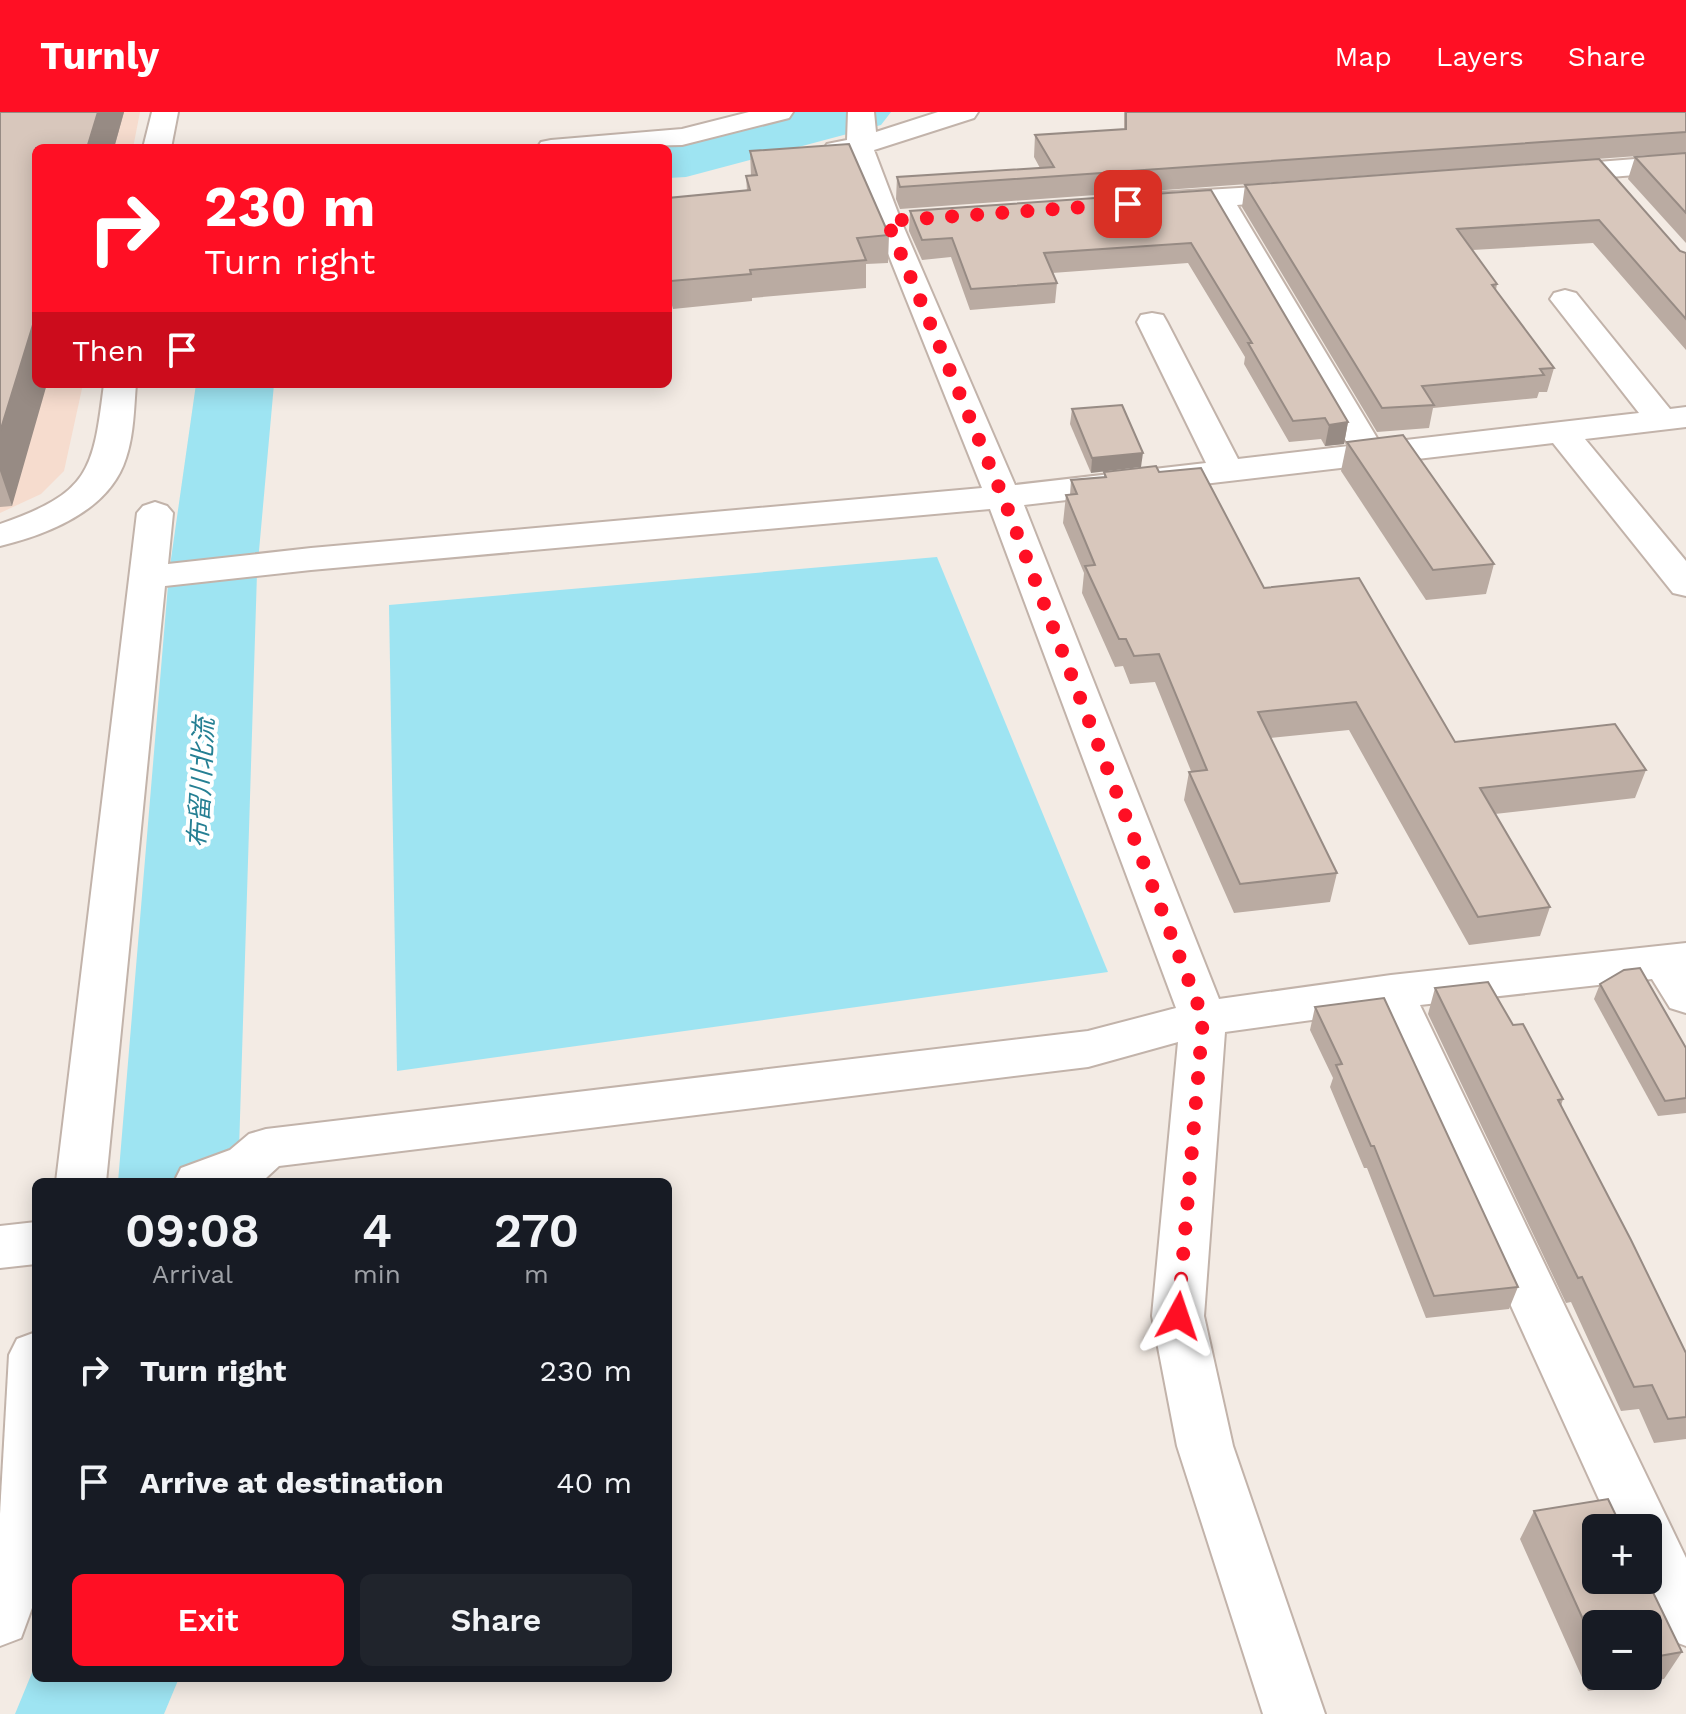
<!DOCTYPE html>
<html lang="en">
<head>
<meta charset="utf-8">
<style>
  body { margin:0; font-family:"Work Sans","Noto Sans JP",sans-serif; background:#20242c; color:#f1f3f6; height:100vh; display:flex; flex-direction:column; font-size:30px; white-space:nowrap }
  * { box-sizing:border-box; margin:0 }
  p { font-size:26px; color:#9ea1a6 }
  .icon { flex:none; width:44px; height:44px; fill:none; stroke:currentColor; stroke-width:2; stroke-linecap:round; stroke-linejoin:round }
  .map { position:relative; flex:1; overflow:hidden }
  .sheet { position:absolute; left:32px; top:1066px; width:640px; height:504px; display:flex; flex-direction:column; background:#171b24; border-radius:12px; box-shadow:0 4px 20px #0003 }
  .sheet>* { flex:none }
  .top-card { position:absolute; left:32px; top:32px; width:640px; height:244px; border-radius:12px; box-shadow:0 4px 20px #0003; background:#ff0f24; color:#fff; overflow:hidden }
  .tools { position:absolute; left:1582px; top:1402px; display:grid; gap:16px }
  .tools a { display:grid; place-items:center; width:80px; height:80px; border-radius:12px; background:#171b24; box-shadow:0 4px 20px #0003; font-size:40px }
  .pin { position:absolute; display:grid; place-items:center; width:68px; height:68px; color:#fff; margin:-34px; border-radius:16px; box-shadow:0 4px 12px #0006 }
  .me { position:absolute; width:88px; margin:-44px; rotate:5deg; stroke-linejoin:round; filter:drop-shadow(0 0 6px #0008) }
  .turn { display:flex; align-items:center; gap:28px; height:168px; padding:0 40px; font-size:36px }
  .turn .icon { width:104px; height:104px; stroke-width:2.5 }
  .turn b { display:block; font-size:56px; line-height:68px }
  .then { display:flex; align-items:center; height:76px; padding:0 40px; background:#0003; gap:16px; font-size:30px }
  .eta { display:flex; justify-content:space-evenly; align-items:center; height:136px; text-align:center }
  .eta b { font-size:48px; font-weight:600; line-height:56px }
  .cta { display:flex; gap:16px; margin-top:auto; padding:16px 40px }
  .cta a { flex:1; height:92px; border-radius:12px; background:#ff0f24; color:#fff; font-size:32px; font-weight:600; line-height:92px; text-align:center }
  .cta a+a { background:#20242c; color:#f1f3f6 }
  ul { padding:0; list-style:none }
  li { display:flex; align-items:center; gap:24px; height:112px; padding:0 40px }
  li div { flex:1 }
  li b { display:block; font-size:30px }
  li em { font-style:normal }
  header { display:flex; align-items:center; gap:48px; box-sizing:border-box; height:112px; padding:0 40px; background:#ff0f24; color:#fff }
  header strong { font-size:38px }
  nav { display:flex; gap:44px; margin-inline-start:auto; font-size:28px }
  .map>svg:first-child { display:block }
  .commercial { fill:#f6dcce }
  .water { fill:#9ee4f2 }
  .lines { fill:none; stroke-linecap:round; stroke-linejoin:round }
  .river { fill:#9ee4f2; fill-rule:evenodd }
  .street-casing { stroke:#c2b3aa; stroke-width:4 }
  .street { fill:#fff; fill-rule:evenodd }
  .wall { fill:#baaba2; fill-rule:evenodd }
  .shaded-wall { fill:#978b84 }
  .building { fill:#d8c7bc; stroke:#978b84; stroke-width:2 }
  .route { stroke:#ff0f24; stroke-width:14; stroke-dasharray:0 25.2 }
  .labels { text-anchor:middle; dominant-baseline:central; stroke-width:8; stroke-linejoin:round; paint-order:stroke }
  .water-label { font-size:26px; font-style:italic; fill:#257f93; stroke:#fff }
</style>
</head>
<body>
<header>
<strong>Turnly</strong>
<nav><a>Map</a><a>Layers</a><a>Share</a></nav>
</header>
<div class="map">
<svg width="1686" height="1602" viewBox="0 0 1686 1602">
  <rect width="100%" height="100%" fill="#f3ebe4"/>
  <polygon class="commercial" points="0,0 140,0 133,36 36,36 36,272 83,272 64,359 41,382 0,401"/>
  <polygon class="water" points="937,445 1108,860 397,959 389,493"/>
  <g class="lines">
    <g class="river">
      <polygon points="784,0 891,0 881,13 686,65 668,66 668,36 642,36 645,32 685,25"/>
      <polygon points="196,272 274,272 257,461 238,1070 118,1070 169,461"/>
      <polygon points="36,1551 36,1566 179,1566 164,1602 15,1602"/>
    </g>
    <defs>
      <g id="street">
        <polygon points="152,0 178,0 171,36 143,36"/>
        <polygon points="749,0 793,0 789,6 682,33 537,36 541,30 551,28 682,17"/>
        <polygon points="848,0 874,0 876,20 938,0 978,0 974,6 874,38 901,109 1015,373 1206,351 1137,210 1141,203 1152,201 1163,203 1167,210 1238,347 1349,334 1210,95 1156,99 1146,96 1142,90 1146,84 1156,81 1303,72 1313,74 1317,80 1313,86 1237,93 1380,331 1639,301 1550,187 1554,181 1565,178 1576,181 1670,297 1686,295 1686,315 1585,327 1686,449 1686,484 1673,481 1553,331 1024,393 1219,887 1391,863 1686,831 1686,901 1670,896 1652,867 1420,893 1686,1446 1686,1534 1665,1526 1636,1468 1648,1468 1648,1416 1612,1416 1377,899 1225,920 1204,1204 1233,1334 1325,1602 1263,1602 1177,1334 1152,1204 1178,930 1088,955 279,1054 266,1066 255,1070 174,1070 181,1056 230,1038 249,1022 266,1017 1088,919 1176,896 990,397 311,458 165,474 106,1070 56,1070 137,401 143,394 155,390 167,394 173,401 168,452 311,436 982,376 849,44 827,44 823,38 827,32 847,28"/>
        <polygon points="1686,43 1686,59 1547,70 1537,68 1533,62 1537,56 1547,54"/>
        <path d="M104 272H136C134 296 134 322 126 346 110 398 49 422 0 434V412C90 381 93 359 104 272Z"/>
        <polygon points="36,1110 36,1152 0,1156 0,1114"/>
        <polygon points="36,1220 36,1485 21,1526 0,1534 0,1402 9,1243 17,1227"/>
      </g>
    </defs>
    <use href="#street" class="street-casing"/>
    <use href="#street" class="street"/>
  </g>
  <g class="wall">
    <polygon points="0,0 124,0 114,36 36,36 12,394 0,395"/>
    <polygon points="1124,0 1686,0 1686,131 1628,67 1635,45 1651,43 900,97 896,87 897,65 1040,56 1034,45 1035,23 1124,17"/>
    <polygon points="750,39 889,123 888,151 866,152 866,176 752,186 752,189 673,197 668,179 668,86 747,79 746,64 751,64"/>
    <polygon points="1599,47 1680,139 1686,141 1686,238 1593,131 1472,138 1497,172 1496,178 1554,256 1547,280 1539,280 1537,286 1433,296 1429,316 1377,320 1242,95 1245,73"/>
    <polygon points="1211,78 1348,310 1344,332 1325,334 1321,327 1289,330 1244,252 1245,245 1188,151 1052,161 1057,171 1055,191 970,198 951,145 922,148 909,119 910,99"/>
    <polygon points="1122,293 1091,361 1070,312 1072,297"/>
    <polygon points="1347,330 1494,452 1486,482 1426,488 1341,359"/>
    <polygon points="1104,360 1159,360 1264,476 1455,630 1646,658 1635,686 1495,702 1550,795 1540,824 1469,833 1349,618 1270,626 1337,761 1330,790 1234,801 1184,688 1189,660 1191,659 1155,570 1130,572 1123,554 1115,555 1082,481 1084,461 1063,411 1066,383 1070,383 1071,368 1104,365"/>
    <polygon points="1600,872 1686,936 1686,1001 1658,1004 1594,887"/>
    <polygon points="1435,876 1513,913 1563,987 1561,994 1686,1241 1686,1327 1654,1331 1639,1297 1621,1299 1571,1190 1566,1191 1428,902"/>
    <polygon points="1315,895 1518,1175 1509,1197 1426,1206 1367,1056 1364,1056 1330,975 1333,966 1310,918"/>
    <path d="M1534 1399 1682 1540 1664 1567 1588 1579 1520 1427ZM1596 1512H1648V1564H1596Z"/>
  </g>
  <g class="shaded-wall">
    <polygon points="98,0 124,0 114,36 87,36"/>
    <polygon points="36,203 36,272 47,272 12,394 0,359 0,320"/>
    <polygon points="1348,310 1344,332 1325,334 1329,313"/>
    <polygon points="1143,341 1141,355 1091,361 1092,346"/>
  </g>
  <g class="building">
    <polygon points="0,0 98,0 87,36 36,36 36,203 0,320"/>
    <polygon points="1126,0 1686,0 1686,20 900,75 897,65 1054,55 1035,23 1126,17"/>
    <polygon points="849,32 889,123 857,126 866,148 750,158 751,162 671,169 668,158 668,86 750,78 746,64 757,63 750,39"/>
    <polygon points="1686,41 1686,101 1635,45"/>
    <polygon points="1599,47 1680,139 1686,141 1686,207 1599,108 1457,117 1497,172 1492,173 1554,256 1540,257 1544,263 1422,274 1434,293 1382,296 1245,73"/>
    <polygon points="1211,78 1348,310 1329,313 1325,306 1293,309 1248,231 1252,231 1191,131 1044,141 1057,171 971,177 952,126 922,128 910,99"/>
    <polygon points="1122,293 1143,341 1092,346 1072,297"/>
    <polygon points="1403,323 1494,452 1433,458 1347,330"/>
    <polygon points="1156,354 1159,360 1201,356 1264,476 1359,466 1455,630 1615,612 1646,658 1480,676 1550,795 1478,805 1356,590 1258,600 1337,761 1240,772 1189,660 1207,658 1159,542 1134,544 1126,527 1119,527 1085,454 1095,453 1066,383 1077,382 1071,368 1106,365 1104,360"/>
    <polygon points="1640,856 1686,936 1686,986 1665,989 1600,872 1624,858"/>
    <polygon points="1488,870 1513,913 1523,912 1563,987 1558,988 1631,1128 1686,1241 1686,1305 1668,1307 1652,1273 1634,1275 1582,1165 1578,1166 1435,876"/>
    <polygon points="1384,886 1518,1175 1434,1184 1374,1034 1371,1034 1336,953 1342,952 1315,895"/>
    <polygon points="1608,1387 1622,1416 1596,1416 1596,1468 1647,1468 1682,1540 1648,1546 1648,1512 1596,1512 1596,1536 1534,1399"/>
  </g>
  <g class="lines">
    <polyline class="route" points="1128,92 887,109 1003,385 1203,906 1178,1204"/>
  </g>
  <g class="labels">
    <g class="water-label">
      <text transform="translate(201 671) rotate(-87)">布留川北流</text>
    </g>
  </g>
</svg>
<div class="tools">
<a>+</a>
<a>−</a>
</div>
<div class="pin" style="left:1128px;top:92px;background:#d93025"><svg class="icon" aria-label="arrive" viewBox="0 0 24 24"><path d="M6 21V4h12l-3 4 3 4H6"/></svg></div>
<svg class="me" style="left:1178px;top:1204px" viewBox="-20 -20 40 40"><path d="M0-17L14 15 0 8-14 15z" fill="#ff0f24" stroke="#fff" stroke-width="4"/></svg>
<div class="top-card">
<div class="turn"><svg class="icon" aria-label="right" viewBox="0 0 24 24"><path d="M7 20v-9h11M14 6l5 5-5 5"/></svg><div><b>230 m</b>Turn right</div></div>
<div class="then">Then<svg class="icon" aria-label="arrive" viewBox="0 0 24 24"><path d="M6 21V4h12l-3 4 3 4H6"/></svg></div>
</div>
<section class="sheet">
<div class="eta">
<div><b>09:08</b><p>Arrival</p></div>
<div><b>4</b><p>min</p></div>
<div><b>270</b><p>m</p></div>
</div>
<ul>
<li><svg class="icon" aria-label="right" viewBox="0 0 24 24"><path d="M7 20v-9h11M14 6l5 5-5 5"/></svg><div><b>Turn right</b></div><em>230 m</em></li>
<li><svg class="icon" aria-label="arrive" viewBox="0 0 24 24"><path d="M6 21V4h12l-3 4 3 4H6"/></svg><div><b>Arrive at destination</b></div><em>40 m</em></li>
</ul>
<div class="cta"><a>Exit</a><a>Share</a></div>
</section>
</div>
</body>
</html>
